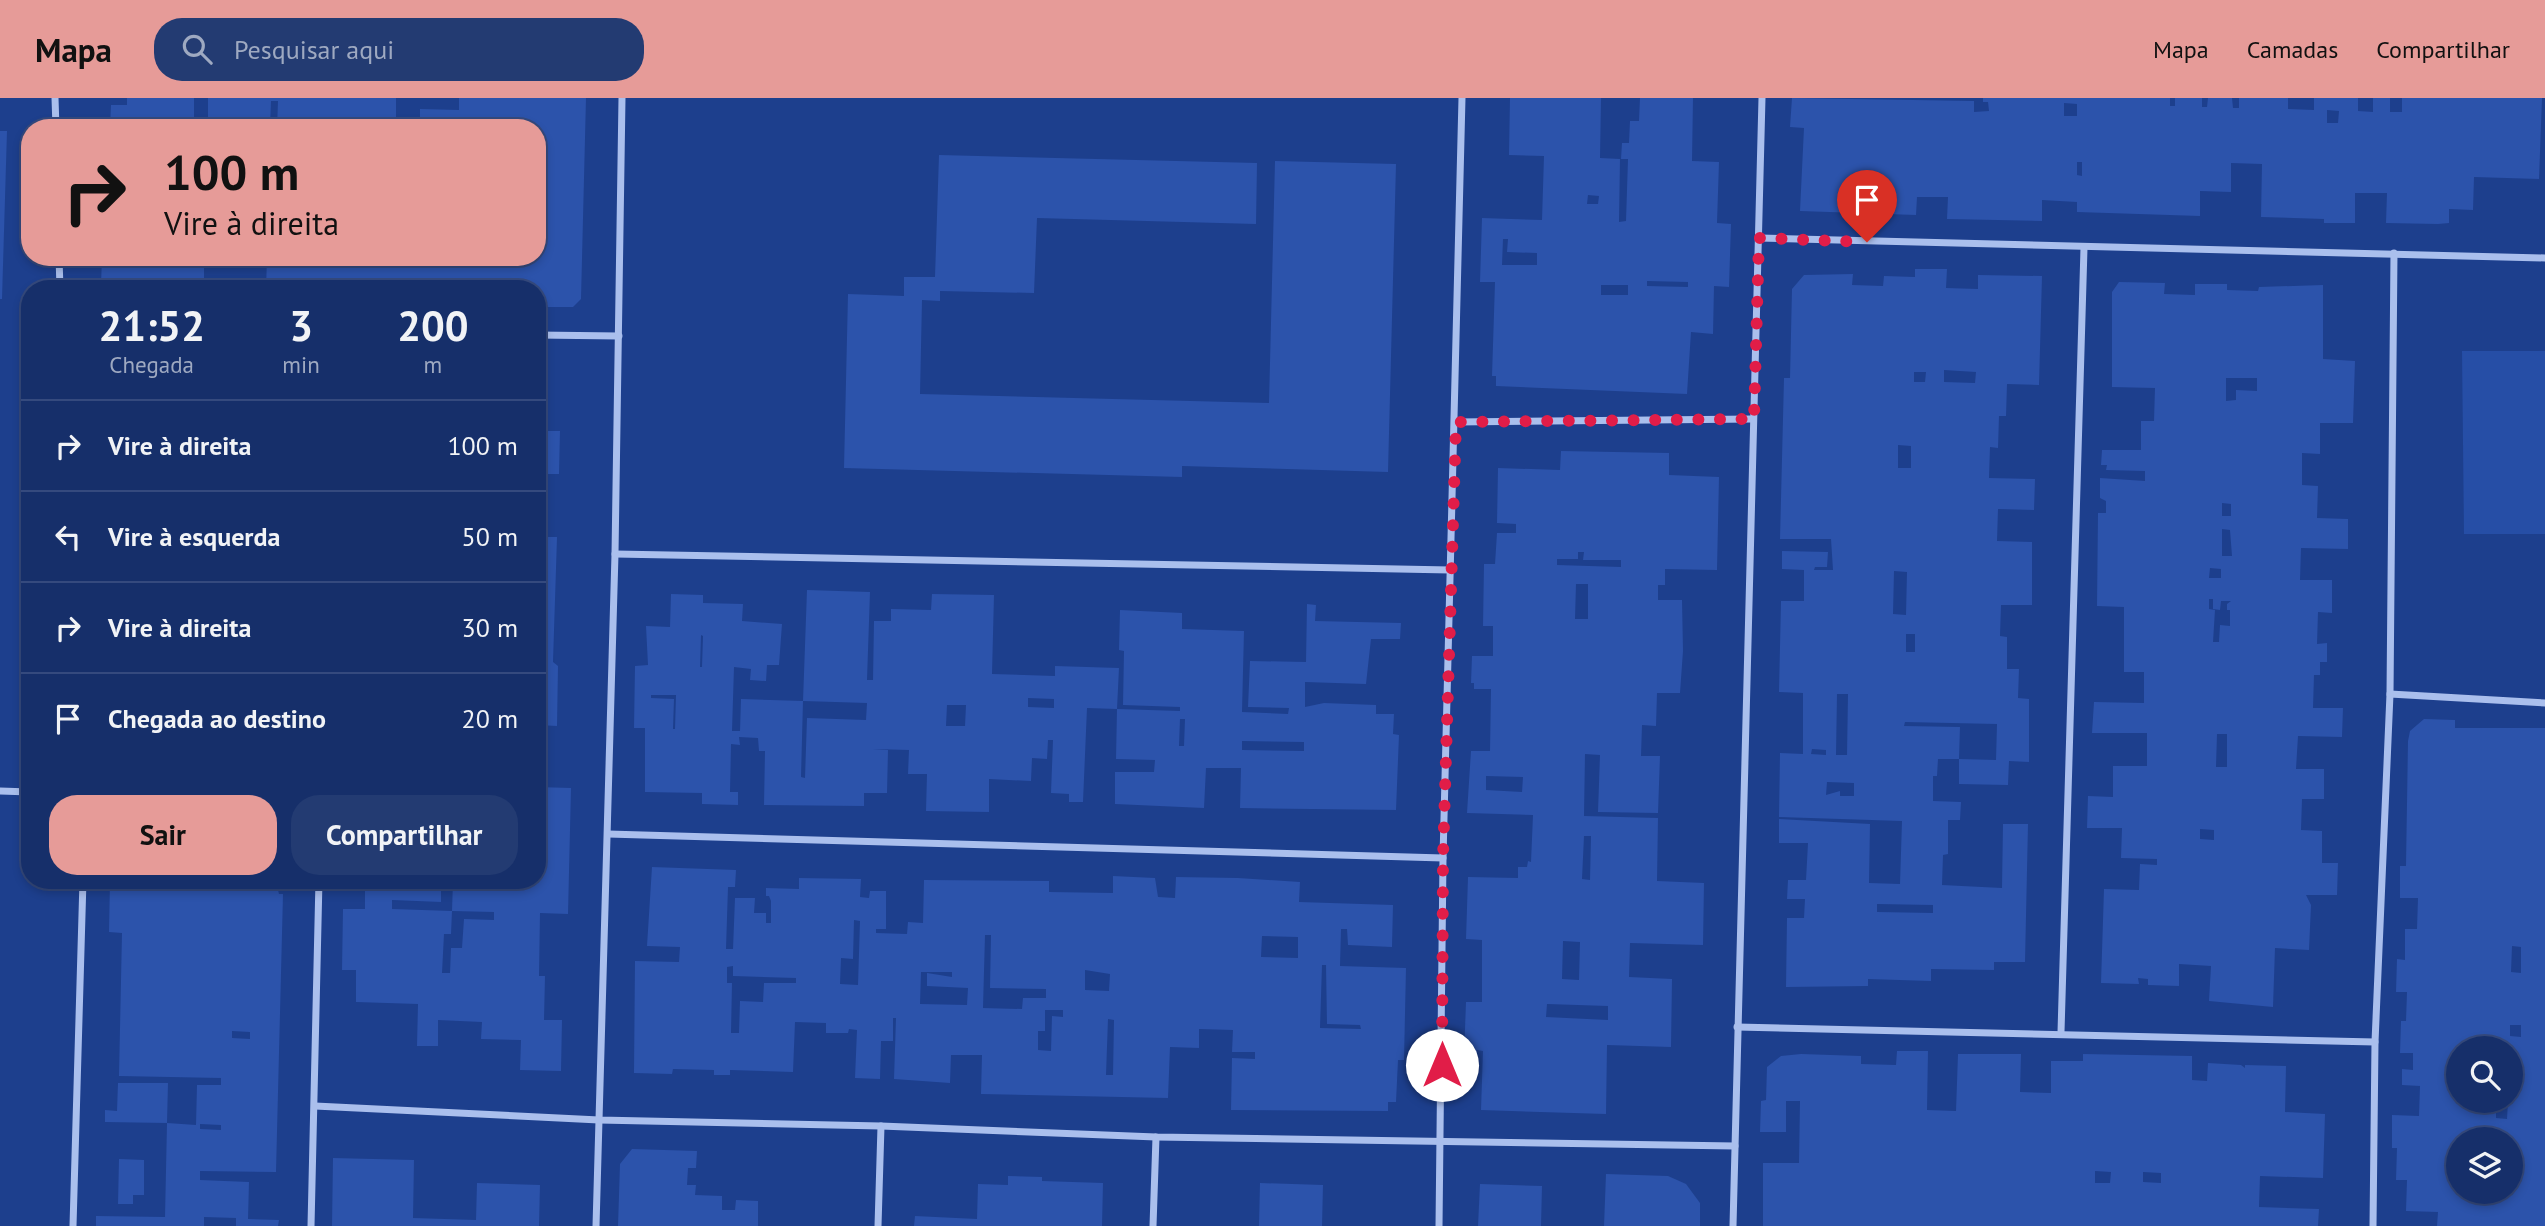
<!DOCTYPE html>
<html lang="pt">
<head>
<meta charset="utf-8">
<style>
  body { margin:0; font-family:"PT Sans",sans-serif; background:#233b72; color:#f1f3f6; height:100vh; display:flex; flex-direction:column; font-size:26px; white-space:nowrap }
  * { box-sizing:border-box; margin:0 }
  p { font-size:23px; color:#9ea9c1 }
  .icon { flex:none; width:38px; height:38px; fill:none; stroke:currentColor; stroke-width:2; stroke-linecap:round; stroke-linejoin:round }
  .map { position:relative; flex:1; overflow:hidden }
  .panel { position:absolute; left:21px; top:182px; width:525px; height:609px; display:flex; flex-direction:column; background:#162f6a; border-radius:28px; box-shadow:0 4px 10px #0003,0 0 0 2px #354a7e }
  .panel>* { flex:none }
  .hud { position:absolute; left:21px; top:21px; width:525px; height:147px; border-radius:28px; box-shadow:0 4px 10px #0003,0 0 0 2px #354a7e; background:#e69b98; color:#111; overflow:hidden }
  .buttons { position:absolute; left:2446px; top:938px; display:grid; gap:14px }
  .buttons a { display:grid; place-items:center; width:77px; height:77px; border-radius:50%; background:#162f6a; box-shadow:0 4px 10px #0003,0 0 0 2px #354a7e; font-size:35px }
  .pin { position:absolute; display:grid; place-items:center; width:60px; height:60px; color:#fff; margin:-72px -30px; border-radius:50% 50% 50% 0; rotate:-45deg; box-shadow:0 0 7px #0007 }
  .pin .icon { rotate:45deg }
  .me { position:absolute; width:77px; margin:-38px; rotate:0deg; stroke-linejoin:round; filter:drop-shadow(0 0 5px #0008) }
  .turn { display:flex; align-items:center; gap:24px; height:147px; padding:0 28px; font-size:32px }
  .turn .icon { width:91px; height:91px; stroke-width:2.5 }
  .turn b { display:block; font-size:49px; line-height:60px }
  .eta { display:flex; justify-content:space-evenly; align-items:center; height:119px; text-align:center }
  .eta b { font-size:42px; font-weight:700; line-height:49px }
  .cta { display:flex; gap:14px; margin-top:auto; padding:14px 28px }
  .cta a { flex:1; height:80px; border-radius:28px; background:#e69b98; color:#111; font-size:28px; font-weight:700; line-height:80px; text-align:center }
  .cta a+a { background:#233b72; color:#f1f3f6 }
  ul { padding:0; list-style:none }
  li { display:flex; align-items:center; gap:21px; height:91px; padding:0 28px; border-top:2px solid #354a7e }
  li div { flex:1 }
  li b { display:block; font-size:26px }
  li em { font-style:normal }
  header { display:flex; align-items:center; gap:42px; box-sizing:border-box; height:98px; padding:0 35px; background:#e69b98; color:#111 }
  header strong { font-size:33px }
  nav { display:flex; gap:38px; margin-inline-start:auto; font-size:24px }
  .search { width:490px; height:63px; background:#233b72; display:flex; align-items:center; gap:18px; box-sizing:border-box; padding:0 24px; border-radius:28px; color:#9ea9c1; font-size:26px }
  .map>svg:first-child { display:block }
  .park { fill:#264ea6 }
  .building { fill:#2c53ab; fill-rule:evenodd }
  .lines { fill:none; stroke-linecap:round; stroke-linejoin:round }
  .minor { stroke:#aabfed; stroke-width:7 }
  .route { stroke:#e11d48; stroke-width:12; stroke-dasharray:0 21.6 }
</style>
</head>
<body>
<header>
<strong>Mapa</strong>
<div class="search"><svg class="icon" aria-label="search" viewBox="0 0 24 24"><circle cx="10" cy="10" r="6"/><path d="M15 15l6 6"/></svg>Pesquisar aqui</div>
<nav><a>Mapa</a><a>Camadas</a><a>Compartilhar</a></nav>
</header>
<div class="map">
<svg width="2545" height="1128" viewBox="0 0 2545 1128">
  <rect width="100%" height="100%" fill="#1d3f8d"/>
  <polygon class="park" points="2462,253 2545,253 2545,436 2464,436"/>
  <g class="building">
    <polygon points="127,0 194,0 194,19 208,20 208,0 396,0 396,30 277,30 278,3 271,3 270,30 110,30 111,7 127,7"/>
    <polygon points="459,0 586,0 581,201 573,209 537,209 537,191 392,191 392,187 330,184 330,191 266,191 267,159 455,159 455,166 468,167 468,159 537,159 537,30 420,30 420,11 459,12"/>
    <path d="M1510 0H1601L1600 60 1620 61 1619 124 1626 123 1628 61H1621L1622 45H1629L1630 23H1639L1640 0H1693L1692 63 1719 64 1717 125 1731 126 1729 189 1714 188 1713 236 1691 234 1687 296 1496 288V278H1492L1495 184H1480L1482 120 1542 122 1544 58 1509 57ZM1588 97 1599 98 1598 106H1587ZM1503 141H1508L1507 154 1537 155V167H1502ZM1647 183 1688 184V189L1647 188ZM1601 187H1628V197H1601Z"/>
    <path d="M1792 0 1974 3V14L1989 13 1988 4H1983V0H2170V8H2175V0H2202V9H2207L2208 0H2232L2233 10H2239V0H2288V11L2314 12V0H2358V13L2373 14V0H2390V14H2402V0H2542L2539 81 2474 79 2473 112 2449 111V125L2438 126 2386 125 2387 95H2355V125H2324V121L2261 119 2262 66 2231 65V94L2200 93V118L2077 114V104L2042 102V123L1947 121 1948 99H1917L1916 117 1800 113 1804 30 1790 29ZM2064 5 2077 6V18H2064ZM2327 12 2339 13 2338 25H2327ZM2077 64H2082V78L2077 77Z"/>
    <polygon points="0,33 7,33 2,201 0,201"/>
    <polygon points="939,57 1257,65 1256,126 1037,120 1034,195 940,193 940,203 922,202 920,296 1269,305 1275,63 1396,66 1388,374 1182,368 1182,379 844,370 848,196 904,198 904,179 935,179"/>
    <polygon points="102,159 242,159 242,164 204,164 204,191 101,186"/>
    <path d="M1915 171H1947L1946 190 1978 191V177L2042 178 2039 287 2007 286 2006 318H1999L1998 350 1990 349 1989 380 2035 381 2034 412 1998 411 1997 443 2032 444V507H2001L2000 538 2007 539V571H2019L2018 600 2029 601V664L2009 663 2008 687 1959 686V661L1996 662 1997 626 1905 624 1904 628 1960 629 1959 661H1938L1937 678H1933V703L1961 704 1960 722H1948V756L1943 757 1942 787 2002 790 2003 726H2028L2025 864H1994V872L1931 871V883L1868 881V888L1786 889 1787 820H1804L1805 801H1787L1788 782H1806L1808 745H1779V721L1870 726 1869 785 1900 786 1902 723 1779 719 1780 655 1803 656V595L1779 594 1781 503H1804V472L1782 471V453L1828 454 1827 469H1815L1814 472H1833L1831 441H1780L1784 280H1790L1792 191 1804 177 1853 176 1852 187 1883 188 1884 178 1915 179ZM1944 272 1976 274 1975 285 1944 284ZM1914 274H1926L1925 284H1914ZM1898 347 1911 348V370H1898ZM1894 473 1907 474 1906 517 1893 516ZM1906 536H1915V554H1906ZM1837 596H1848L1847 657H1836ZM1812 651 1826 652V657L1811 656ZM1827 684 1854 685V698H1840V693L1826 697ZM1877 806 1933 807V815L1877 814Z"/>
    <path d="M2119 184 2165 185 2164 196 2195 197V186H2227V192L2258 193 2259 189 2323 187V261L2355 263 2353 325H2320V356L2302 355V387L2318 388 2317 420 2348 421V451L2301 450 2300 482H2332V515L2318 514 2317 546 2327 545V564H2320V577H2314L2313 610H2343L2342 639 2298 638 2296 671H2324V701H2302L2301 732 2322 733V765H2338L2337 797H2306L2311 807 2309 852 2275 850 2273 909 2209 903 2211 868 2179 866V888L2148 887V881L2138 880 2139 886 2101 885 2104 791 2139 792 2140 766 2157 767V761L2121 760 2122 730H2087L2088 698 2113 699V668H2147V635H2092L2094 604 2144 605V574H2124V509L2097 508 2098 415H2106V403L2100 400V380L2145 383V373L2106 372 2107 367H2101L2102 352H2141V323H2154L2155 290 2112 289V194ZM2226 280H2257V293L2236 292V302L2226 303ZM2222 405 2231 406V418H2222ZM2222 431 2230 432 2232 458H2222ZM2210 470 2221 471V480H2209ZM2209 501H2213V511L2220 512 2221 503H2231L2227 506V512H2230V528L2220 527 2219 544H2213L2215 512 2209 511ZM2217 636H2227V669H2216ZM2200 731 2214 732V742L2200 741Z"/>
    <polygon points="537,333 560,333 559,376 537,376"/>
    <path d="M1561 353 1669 355V377L1719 379 1717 472 1665 471V487H1658V502H1682L1683 553 1680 595H1657L1656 628 1642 627 1641 658H1660L1658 715 1598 714 1600 657 1585 656 1584 718 1658 720 1657 783 1704 785 1703 847 1630 845 1629 879 1672 881 1671 949 1607 947 1606 1016 1481 1012 1483 953 1477 952V959L1464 958 1466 904H1482V842L1466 841 1468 779 1518 780V769H1527L1528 763 1531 764 1533 717 1467 715 1471 653H1490L1491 591H1474V585H1471L1472 558H1493V528H1483L1484 466H1495L1497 435H1516V426L1497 425 1498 370 1560 372ZM1578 454H1584L1583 462H1621V469L1557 467V461H1578ZM1576 486H1588V521H1575ZM1486 678 1523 679 1522 694 1486 692ZM1584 738H1591L1590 782 1582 781ZM1563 843 1580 844 1579 882 1562 881ZM1547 906 1608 908V922L1546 919Z"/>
    <polygon points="537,439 557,439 553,564 558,568 557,628 537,627"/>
    <path d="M807 492 870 494 867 582H873L874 523H891V511L931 512 932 496 994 497 992 576 1055 578V568L1119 570 1117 611 1180 613V609L1123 607 1124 553 1119 552 1120 512 1182 515V531L1244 533 1242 614 1288 616 1289 610 1248 609 1250 563 1306 564 1307 506 1316 507 1315 523 1401 525 1400 541H1371L1366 586 1305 584V609L1324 605 1376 607V616H1394L1393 636 1399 637 1396 712 1240 710 1241 670H1206L1204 710 1115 706V674H1154L1155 662 1116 661 1117 611 1087 610 1083 704H1069V696L1051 695 1053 642H1048L1047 661 1032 660 1031 683 989 681V714L926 713 927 676H908L909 652 873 651 888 652 887 695H864V708L764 707 765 653H759L758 640 739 639 740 647 731 646 730 694H738V707L702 706V695L645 694V630H634L635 568 648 567 646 528 670 529 671 496 703 497V505L743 506 742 523 782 526 779 567H767L766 583 750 582 751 571 734 569 732 633H740L741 601 803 603ZM701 537 703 538 702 569H700ZM651 597H676L675 631H673L674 601 651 600ZM1028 600 1054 601V610L1028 609ZM803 603 867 605 866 622 807 620 805 680 801 679ZM947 607H966L965 628H946ZM1180 621H1185L1184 648H1179ZM1242 643 1304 644V653L1242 652Z"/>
    <path d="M2424 621 2455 622V630H2545V1128H2437L2438 1114 2406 1113 2407 1082H2396L2397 1050H2392V1017L2419 1018 2420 988 2402 987V971L2413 972V955H2400L2401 923H2406L2407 894H2396L2397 861 2405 862V831H2417L2418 800H2400V768H2406L2408 643 2410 633ZM2512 848 2521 849V875L2511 874ZM2510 927H2521V939L2510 938ZM2459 950H2511V1003H2508L2507 1021 2496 1020V1003H2459ZM2459 1041H2511V1094H2459Z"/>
    <polygon points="537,689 571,690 568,816 540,815 539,878 545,878 544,922 562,922 561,973 520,972 521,942 481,941 482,924 438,922 438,948 417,948 418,906 356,904 356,872 342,872 343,811 365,811 365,782 446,782 446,785 441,785 441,804 392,802 392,811 452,813 451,836 444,836 442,875 450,875 451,850 462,850 464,821 494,822 494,814 452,813 453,782 537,782 540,746 537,746"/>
    <path d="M652 769 736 772 735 789H728L726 851H733L735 800H755L754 815H766V825H771V803L769 798H766V790L799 791V780L861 781 860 799 869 800 870 793H886V831H876V835L907 836 908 824 923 825 924 782 1049 783V794L1113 795V778L1155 780 1158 799 1175 800 1176 779 1238 780 1300 784 1299 804 1393 807 1392 849 1348 847 1347 831H1341L1340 868 1406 870 1404 962H1398L1396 1004H1388V1013L1231 1012 1232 960 1255 961V954H1232L1233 932 1199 931V950L1170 949 1168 1000 981 996 982 957H951L950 985 894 981 896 920H893V943H881L880 981 855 980 857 932 849 931 848 935H826V925L795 924 793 974 730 972V977H714V972L673 971 672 976 634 975 635 863 679 864 680 849 647 848ZM854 822 860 823 858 887 840 886 841 860 853 861ZM985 837H991L990 890 1046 891V900H1023L1022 911 983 910ZM1262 838 1298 839V860L1261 859ZM1322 867H1326L1327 926 1360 927 1361 931 1320 930ZM733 868V878L796 880V885H764L763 904 740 903 739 935H731L732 885H727V869ZM1085 872 1110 876 1109 893 1085 892ZM921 874H952V879L927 875V888L968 890 967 907 920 906ZM1045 912H1063V919L1052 918 1051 953 1038 952V933H1045ZM1108 921 1114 922 1113 977H1106Z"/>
    <path d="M110 782H281V792H278L279 796H283L276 1074 200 1073V1082L249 1084 248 1121 279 1122 278 1128H236V1120L204 1119V1128H96V1118L165 1119 167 1025 196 1027 197 987H221V980L119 978 122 835 109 834ZM232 933 250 934V941L232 940ZM200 1026 221 1027V1032L200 1031Z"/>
    <path d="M1897 953H1928L1927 1012 1956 1013 1958 956H2021L2020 994 2051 995V963H2083V956L2192 958V982L2207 983 2208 965 2241 967 2245 970V967L2286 968 2285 1014 2325 1016 2323 1080 2260 1078 2259 1109 2319 1111 2318 1128H1763V1065H1799L1800 1003H1786V1034H1760L1761 1003 1766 1002 1767 969 1781 958 1801 956 1861 958V966L1896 967ZM2095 1073 2111 1074 2110 1085H2095ZM2143 1074 2161 1075V1085L2143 1084Z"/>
    <polygon points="118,985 168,985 167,1025 105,1024 105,1012 117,1013"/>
    <polygon points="632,1051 697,1053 696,1070 688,1070 687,1087 696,1087 695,1097 722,1098 722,1112 735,1112 736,1102 758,1103 758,1128 618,1128 620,1066"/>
    <polygon points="333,1060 414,1062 413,1120 476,1122 477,1085 540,1087 539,1128 332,1128"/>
    <polygon points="119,1061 144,1062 144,1097 133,1097 133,1106 118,1106"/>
    <polygon points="1606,1076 1668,1078 1686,1086 1700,1105 1700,1128 1604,1128"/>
    <polygon points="1008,1078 1042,1079 1042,1083 1103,1085 1102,1128 914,1128 915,1118 977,1121 978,1086 1008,1087"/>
    <polygon points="1260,1085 1323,1087 1322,1128 1259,1128"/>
    <polygon points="1480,1086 1542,1088 1541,1128 1478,1128"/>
  </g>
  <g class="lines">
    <g class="minor">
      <polyline points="55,0 56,30"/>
      <polyline points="1759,140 2545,160"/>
      <polyline points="59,159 60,191"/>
      <polyline points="537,237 619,238"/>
      <polyline points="1456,324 1753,321"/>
      <polyline points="615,456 1450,472"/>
      <polyline points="2390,596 2545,605"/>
      <polyline points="0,693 30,694"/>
      <polyline points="608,736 1443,760"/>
      <polyline points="1737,929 2375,944"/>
      <polyline points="2061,934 2084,150"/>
      <polyline points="315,1008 599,1022 881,1028 1156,1039 1735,1048"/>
      <polyline points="73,1128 83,782"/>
      <polyline points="311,1128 319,782"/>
      <polyline points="596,1128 615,456 622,0"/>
      <polyline points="878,1128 881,1028"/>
      <polyline points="1153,1128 1156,1039"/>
      <polyline points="1439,1128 1443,760 1462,0"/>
      <polyline points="1733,1128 1762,0"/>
      <polyline points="2373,1128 2375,944 2390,596 2394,155"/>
    </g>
  </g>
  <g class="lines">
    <polyline class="route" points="1442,967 1443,760 1456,324 1754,321 1759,140 1867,144"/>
  </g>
</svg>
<div class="buttons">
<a><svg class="icon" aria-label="search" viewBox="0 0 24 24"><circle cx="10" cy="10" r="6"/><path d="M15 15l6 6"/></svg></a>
<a><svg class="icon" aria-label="layers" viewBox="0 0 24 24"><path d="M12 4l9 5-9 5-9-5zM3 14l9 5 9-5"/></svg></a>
</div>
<div class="pin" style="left:1867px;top:144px;background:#d93025"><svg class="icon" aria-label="arrive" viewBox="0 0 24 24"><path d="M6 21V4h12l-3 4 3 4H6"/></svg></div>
<svg class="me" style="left:1442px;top:967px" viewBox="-20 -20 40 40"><circle r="19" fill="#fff"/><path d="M0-13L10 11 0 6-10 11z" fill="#e11d48"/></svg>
<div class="hud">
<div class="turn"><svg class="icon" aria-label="right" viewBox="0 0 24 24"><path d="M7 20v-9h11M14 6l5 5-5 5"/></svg><div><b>100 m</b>Vire à direita</div></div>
</div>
<section class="panel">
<div class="eta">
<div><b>21:52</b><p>Chegada</p></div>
<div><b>3</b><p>min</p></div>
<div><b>200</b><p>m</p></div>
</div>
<ul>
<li><svg class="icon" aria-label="right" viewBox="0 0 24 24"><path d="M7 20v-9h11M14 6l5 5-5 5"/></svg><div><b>Vire à direita</b></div><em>100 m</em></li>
<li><svg class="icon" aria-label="left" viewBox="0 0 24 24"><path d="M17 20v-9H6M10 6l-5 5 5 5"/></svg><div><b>Vire à esquerda</b></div><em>50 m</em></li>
<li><svg class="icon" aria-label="right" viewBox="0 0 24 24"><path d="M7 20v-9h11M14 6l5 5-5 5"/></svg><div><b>Vire à direita</b></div><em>30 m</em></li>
<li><svg class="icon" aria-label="arrive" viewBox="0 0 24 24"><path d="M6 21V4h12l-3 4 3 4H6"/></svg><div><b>Chegada ao destino</b></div><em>20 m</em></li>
</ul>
<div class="cta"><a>Sair</a><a>Compartilhar</a></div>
</section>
</div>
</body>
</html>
